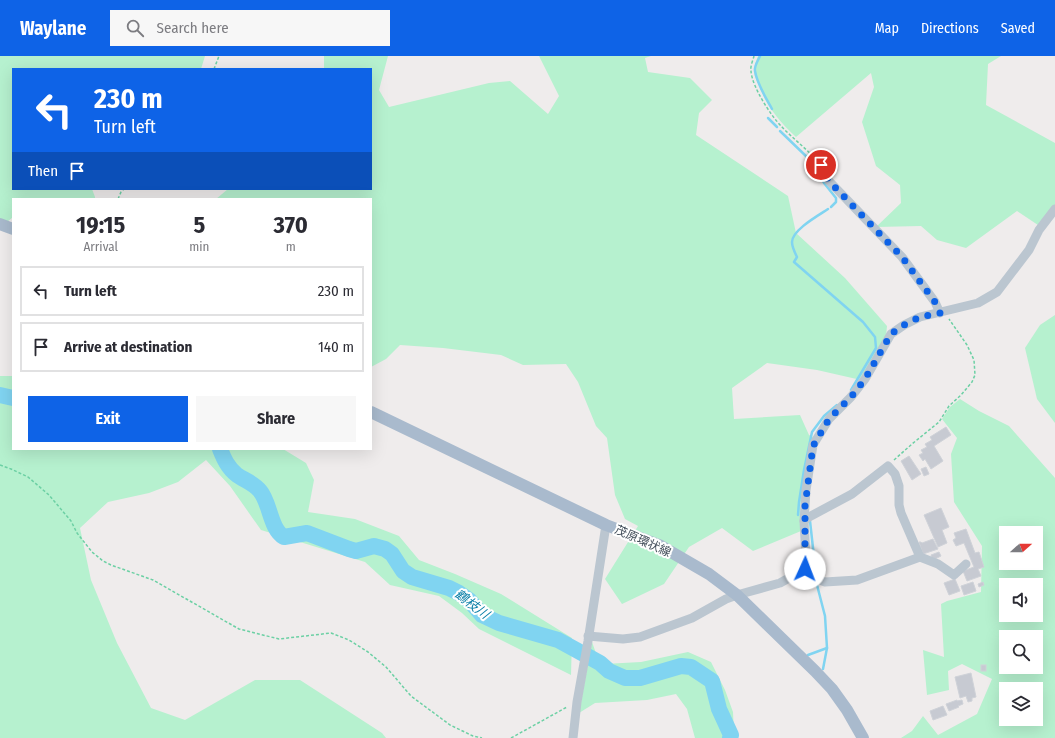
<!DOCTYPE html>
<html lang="en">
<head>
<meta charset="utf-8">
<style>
  body { margin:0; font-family:"Fira Sans Condensed","Noto Sans JP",sans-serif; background:#f7f7f7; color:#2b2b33; height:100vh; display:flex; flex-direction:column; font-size:15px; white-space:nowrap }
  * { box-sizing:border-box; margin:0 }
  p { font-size:13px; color:#7c7c81 }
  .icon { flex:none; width:22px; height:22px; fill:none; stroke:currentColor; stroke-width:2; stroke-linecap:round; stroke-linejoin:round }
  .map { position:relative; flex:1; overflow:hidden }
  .details { position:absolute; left:12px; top:142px; width:360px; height:252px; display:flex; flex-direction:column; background:#fff; border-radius:0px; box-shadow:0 4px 16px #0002 }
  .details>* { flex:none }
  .hud { position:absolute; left:12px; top:12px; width:360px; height:122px; border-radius:0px; box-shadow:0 4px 16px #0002; background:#0e63e7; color:#fff; overflow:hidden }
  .needle { width:26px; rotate:69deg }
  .controls { position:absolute; left:999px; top:470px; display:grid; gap:8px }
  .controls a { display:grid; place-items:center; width:44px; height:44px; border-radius:0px; background:#fff; box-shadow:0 4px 16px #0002; font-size:20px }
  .pin { position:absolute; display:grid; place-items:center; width:34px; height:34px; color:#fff; margin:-17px; border:2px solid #fff; border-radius:50%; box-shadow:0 1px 4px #0007 }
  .me { position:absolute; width:44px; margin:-22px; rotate:2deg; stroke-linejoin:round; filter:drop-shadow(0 0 3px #0008) }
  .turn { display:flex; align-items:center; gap:14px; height:84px; padding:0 16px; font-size:18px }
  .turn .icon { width:52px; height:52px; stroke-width:2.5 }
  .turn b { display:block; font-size:28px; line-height:34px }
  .then { display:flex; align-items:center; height:38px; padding:0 16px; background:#0003; gap:8px; font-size:15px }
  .eta { display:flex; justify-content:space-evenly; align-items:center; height:68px; text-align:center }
  .eta b { font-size:24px; font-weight:700; line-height:28px }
  .button { display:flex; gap:8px; margin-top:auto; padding:8px 16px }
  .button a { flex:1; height:46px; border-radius:0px; background:#0e63e7; color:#fff; font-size:16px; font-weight:700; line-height:46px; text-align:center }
  .button a+a { background:#f7f7f7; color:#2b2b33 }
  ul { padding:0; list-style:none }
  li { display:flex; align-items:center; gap:12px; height:50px; margin:0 8px 6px; padding:0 8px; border:2px solid #e1e1e2; border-radius:0px }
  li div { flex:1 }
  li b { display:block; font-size:15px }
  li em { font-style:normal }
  header { display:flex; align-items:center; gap:24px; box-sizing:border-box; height:56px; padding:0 20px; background:#0e63e7; color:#fff }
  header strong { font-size:19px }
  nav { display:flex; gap:22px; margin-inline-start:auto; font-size:14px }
  .search { width:280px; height:36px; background:#f7f7f7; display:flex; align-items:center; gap:10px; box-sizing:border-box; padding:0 14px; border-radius:0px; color:#7c7c81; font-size:15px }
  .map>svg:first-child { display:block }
  .green { fill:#b6f1cf; fill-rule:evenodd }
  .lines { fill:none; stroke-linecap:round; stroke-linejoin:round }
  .stream { stroke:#80d4f1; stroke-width:2.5 }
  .river { stroke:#80d4f1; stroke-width:16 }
  .building { fill:#c7cad2; stroke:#cfd2d8 }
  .path { stroke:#6cd0a4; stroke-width:1.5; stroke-dasharray:3 2; stroke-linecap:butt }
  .minor { stroke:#bbc6d0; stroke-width:9 }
  .major { stroke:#a9bacd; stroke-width:12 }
  .route { stroke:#0e63e7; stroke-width:7; stroke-dasharray:0 12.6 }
  .labels { text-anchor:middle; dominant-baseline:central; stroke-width:4; stroke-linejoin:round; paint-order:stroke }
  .street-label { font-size:12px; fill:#434e5a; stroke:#fff }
  .water-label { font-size:13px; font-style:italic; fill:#057ca5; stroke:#fff }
</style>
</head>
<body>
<header>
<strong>Waylane</strong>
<div class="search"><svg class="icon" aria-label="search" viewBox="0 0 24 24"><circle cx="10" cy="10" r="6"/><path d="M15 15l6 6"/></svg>Search here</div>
<nav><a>Map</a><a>Directions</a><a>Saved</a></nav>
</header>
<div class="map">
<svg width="1055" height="682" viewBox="0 0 1055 682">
  <rect width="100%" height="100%" fill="#efecec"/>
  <g class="green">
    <polygon points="0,0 205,0 201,13 13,13 13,133 92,133 95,141 95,143 13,143 13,161 0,172"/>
    <polygon points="324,0 388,0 379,34 389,51 489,27 510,25 548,58 559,40 539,0 651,0 645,2 648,16 690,22 712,44 699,57 696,79 788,140 796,177 845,222 887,270 886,280 861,324 817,314 767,307 732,332 734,363 800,359 809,379 813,381 800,450 801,475 753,495 722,472 689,491 664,528 622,548 605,523 638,470 625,463 615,439 607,382 596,370 578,326 566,308 523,309 501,299 443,292 400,289 386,303 371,311 371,143 216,143 228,133 371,133 371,13 324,13"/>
    <path d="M758 0H1001L988 8 986 49 1055 87V150L1038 169 1017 155 966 192 937 184 921 170 876 171 901 147 900 129 876 110 862 66 874 31 871 17 796 81C779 65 766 50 758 27 756 24 754 19 754 15 754 10 756 5 758 0Z"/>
    <polygon points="1055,259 1055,367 1037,343 1025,292 1040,269"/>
    <polygon points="0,320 13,320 13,393 283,393 306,407 314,424 308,456 355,463 399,480 419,504 455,518 501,538 572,582 571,619 479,573 462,557 439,540 390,529 365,506 261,474 230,430 206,404 178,426 149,437 108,446 80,472 91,524 117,587 151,652 185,664 255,624 300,624 382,677 386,682 0,682"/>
    <path d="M960 343 979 355 1009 370 1055 422V682H901L912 675 923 660 938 679 977 658 992 623 962 608 948 615 949 634 927 639 923 594 944 601 941 548 947 545 981 536 982 490 954 446 951 398 957 382 942 363 950 351ZM1006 477H1036V507H1006ZM1006 529H1036V559H1006ZM1006 581H1036V611H1006ZM1006 633H1036V663H1006Z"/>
    <polygon points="592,586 598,603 604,608 641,606 688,596 711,606 725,634 733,656 734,677 736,682 695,682 687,653 676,638 647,644 595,647 579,657"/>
  </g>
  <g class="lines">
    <g class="stream">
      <path d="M760 0C758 5 754 10 755 15 757 28 766 42 772 53"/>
      <polyline points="768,62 777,71"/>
      <polyline points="780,75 808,102"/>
      <polyline points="813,107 824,127 836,142 836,146 831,151"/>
      <path d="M828 153C819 159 792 174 792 186 792 191 795 197 797 201L794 206 863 266 875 281 876 292 851 334"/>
      <polyline points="798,459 799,446 804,414 812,376 824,360 837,349"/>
      <polyline points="810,465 816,519"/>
      <polyline points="817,529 825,560 827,592 823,613"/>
      <polyline points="808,599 827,592"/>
    </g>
    <g class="river">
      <polyline points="0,339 13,342"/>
      <path d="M220 393C224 403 228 412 237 419 244 424 254 427 260 435 270 446 270 473 284 481L307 477 349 493 356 495 374 490 385 493 392 498 403 515 412 521 449 532 459 537 469 544 482 559 499 567 558 584 600 607 609 615 625 622H640L681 610 691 611 712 625 719 653 731 679 730 682"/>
    </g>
  </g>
  <g class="building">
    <polygon points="946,371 951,379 934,390 943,405 931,413 925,403 923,405 919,399 923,397 921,394 927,391 925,388 932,384 930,381"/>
    <polygon points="909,400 921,418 912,424 901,405"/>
    <polygon points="926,411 929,418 924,420 921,413"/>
    <polygon points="941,452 949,471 942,474 947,487 938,491 924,459"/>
    <polygon points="966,473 975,497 979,496 984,511 978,513 981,520 967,525 963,515 974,511 964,487 956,490 953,484 956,482 954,477"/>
    <polygon points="933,483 938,493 923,498 919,486 921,486 922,487"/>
    <polygon points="939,496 941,500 933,504 931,499"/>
    <polygon points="955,523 960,535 949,539 944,527"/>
    <polygon points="973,526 976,535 964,539 961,530"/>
    <polygon points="983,526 984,529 979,531 978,528"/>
    <rect x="981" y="609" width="5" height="6"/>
    <polygon points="971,617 976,641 972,642 972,645 968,646 966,640 960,642 955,621"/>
    <polygon points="957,644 957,645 962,644 963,648 958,650 959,651 949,655 946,648"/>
    <polygon points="943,650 947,659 933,664 930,655"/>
  </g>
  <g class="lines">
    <g class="path">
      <path d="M754 0C753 4 750 11 751 15 752 31 771 60 782 71 797 87 815 98 826 118"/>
      <polyline points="214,13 219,0"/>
      <polyline points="118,143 121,136 124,133"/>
      <polyline points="894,404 912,388 939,366 949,350 961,339 972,326 975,319 974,304 967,289 949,263"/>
      <polyline points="0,409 11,413 28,421 49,439 71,465 77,477 92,496 103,505 111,509 153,524 239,573 279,583 331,577 349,584 368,596 386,611 411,640 450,669 473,680 482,682"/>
      <polyline points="511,682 567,651"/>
    </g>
    <g class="minor">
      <polyline points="829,125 902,201 935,246 940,257"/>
      <polyline points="804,465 809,461 852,438 888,410 895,418 899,430 899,449 901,457 920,501 938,508 954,519 966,508"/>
      <polyline points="801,515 814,522 825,526 857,524 920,501"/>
      <polyline points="588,580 623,583 640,581 692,562 726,543 737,539 780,527 805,513 806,502 804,465 806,434 813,389 829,363 851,341 865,323 891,278 904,269 920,261 978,247 997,236 1029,194 1039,174 1055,153"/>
      <polyline points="573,682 577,646 588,585 606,469"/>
    </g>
    <g class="major">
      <polyline points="0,168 13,173"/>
      <polyline points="371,356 606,469 659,489 709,518 737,539 815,615 832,633 847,654 863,682"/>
    </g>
  </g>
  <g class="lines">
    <polyline class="route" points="805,513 805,450 813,390 829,363 851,341 865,323 891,278 904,269 920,261 940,257 935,246 902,201 829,125 821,109"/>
  </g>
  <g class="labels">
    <g class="street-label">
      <text transform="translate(643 485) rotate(24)">茂原環状線</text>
    </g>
    <g class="water-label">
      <text transform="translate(472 548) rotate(37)">鶴枝川</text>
    </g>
  </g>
</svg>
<div class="controls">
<a><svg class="needle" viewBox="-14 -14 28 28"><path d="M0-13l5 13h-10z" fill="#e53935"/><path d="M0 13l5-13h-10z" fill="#7c7c81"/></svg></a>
<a><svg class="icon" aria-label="sound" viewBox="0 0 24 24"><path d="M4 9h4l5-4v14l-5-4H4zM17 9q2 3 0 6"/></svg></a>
<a><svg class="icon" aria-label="search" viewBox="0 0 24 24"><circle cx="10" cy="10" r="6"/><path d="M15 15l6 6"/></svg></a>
<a><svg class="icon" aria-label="layers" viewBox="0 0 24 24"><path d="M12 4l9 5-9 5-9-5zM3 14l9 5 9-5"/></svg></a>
</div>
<div class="pin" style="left:821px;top:109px;background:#d93025"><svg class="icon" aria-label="arrive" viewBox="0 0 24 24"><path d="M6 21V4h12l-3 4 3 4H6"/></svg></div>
<svg class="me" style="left:805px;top:513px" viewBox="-20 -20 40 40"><circle r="19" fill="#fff"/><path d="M0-13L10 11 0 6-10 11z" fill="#0e63e7"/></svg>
<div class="hud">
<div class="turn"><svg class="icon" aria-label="left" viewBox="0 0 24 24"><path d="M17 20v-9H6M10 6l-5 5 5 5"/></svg><div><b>230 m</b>Turn left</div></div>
<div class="then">Then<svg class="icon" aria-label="arrive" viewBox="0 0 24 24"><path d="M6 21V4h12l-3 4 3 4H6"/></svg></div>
</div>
<section class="details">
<div class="eta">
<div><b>19:15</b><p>Arrival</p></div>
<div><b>5</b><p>min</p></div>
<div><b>370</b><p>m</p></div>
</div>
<ul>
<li><svg class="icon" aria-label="left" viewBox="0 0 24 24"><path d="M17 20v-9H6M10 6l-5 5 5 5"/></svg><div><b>Turn left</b></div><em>230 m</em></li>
<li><svg class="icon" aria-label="arrive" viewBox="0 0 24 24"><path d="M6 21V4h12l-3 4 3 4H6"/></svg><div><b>Arrive at destination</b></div><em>140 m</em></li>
</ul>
<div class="button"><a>Exit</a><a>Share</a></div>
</section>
</div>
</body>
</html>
